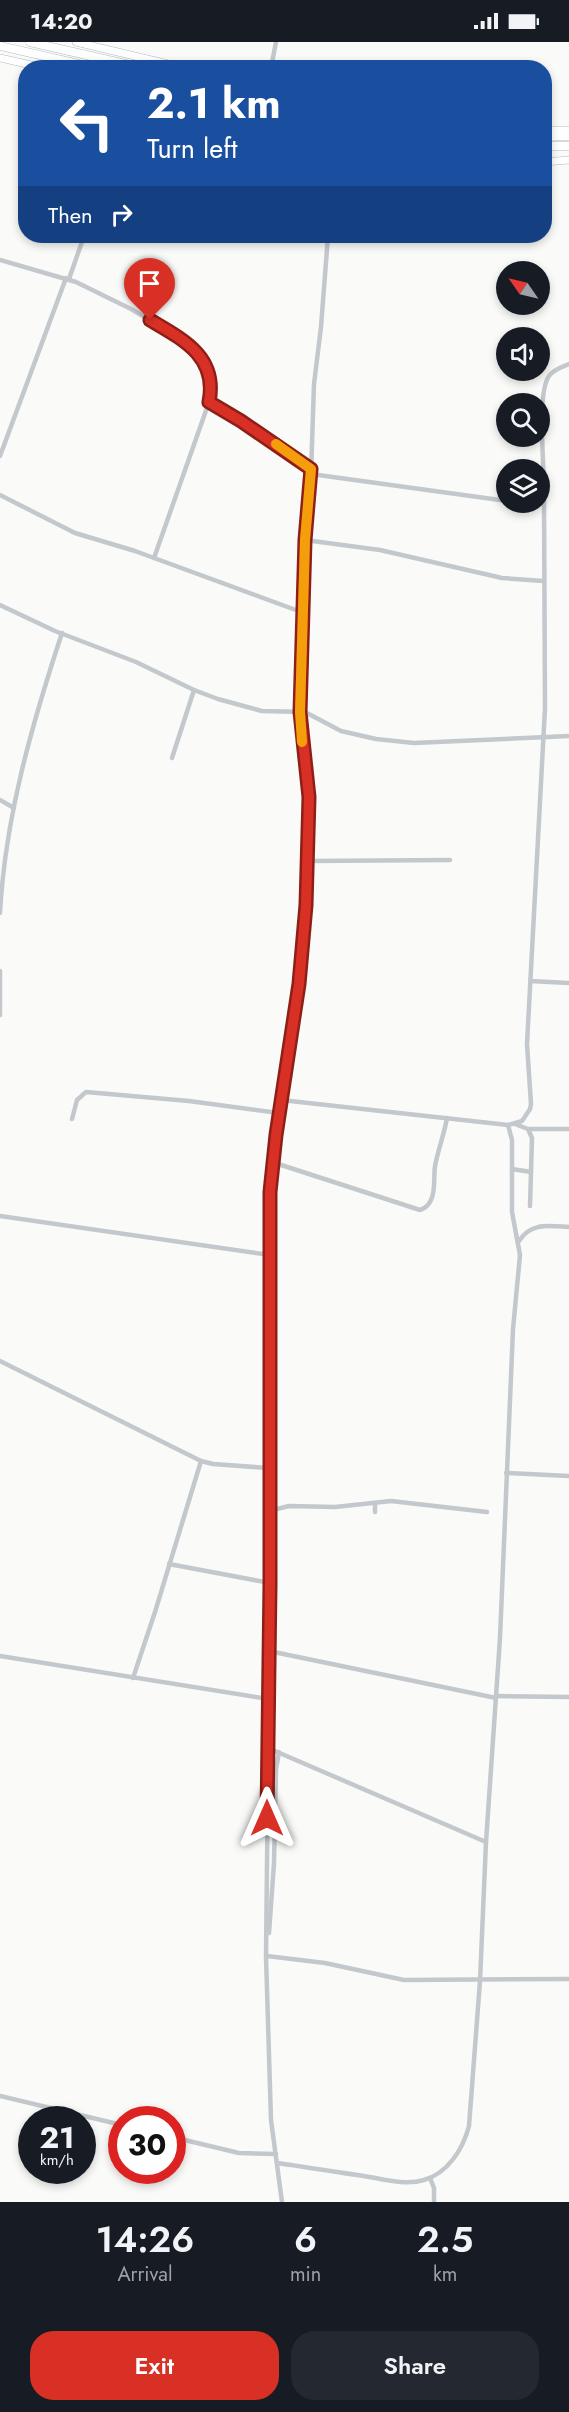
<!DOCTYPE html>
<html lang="en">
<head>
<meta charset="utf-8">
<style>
  body { margin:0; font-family:Jost,sans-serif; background:#242831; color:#f1f3f6; height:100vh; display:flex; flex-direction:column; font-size:22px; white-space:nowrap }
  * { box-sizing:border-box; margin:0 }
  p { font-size:20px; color:#9ea1a6 }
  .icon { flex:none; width:33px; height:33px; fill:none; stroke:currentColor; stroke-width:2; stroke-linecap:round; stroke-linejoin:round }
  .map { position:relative; height:2160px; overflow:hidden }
  .panel { display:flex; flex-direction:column; background:#171b24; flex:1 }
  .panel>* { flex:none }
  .guide { position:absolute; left:18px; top:18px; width:534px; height:183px; border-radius:24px; box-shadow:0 3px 9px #0003; background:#1a4fa0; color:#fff; overflow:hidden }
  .needle { width:39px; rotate:304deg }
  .fabs { position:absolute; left:496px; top:219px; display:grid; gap:12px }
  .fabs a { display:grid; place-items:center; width:54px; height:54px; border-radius:50%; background:#171b24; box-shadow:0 3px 9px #0003; font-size:30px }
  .speed { position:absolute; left:18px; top:2064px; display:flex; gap:12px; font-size:30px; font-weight:700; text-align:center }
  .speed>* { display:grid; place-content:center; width:78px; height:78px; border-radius:50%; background:#171b24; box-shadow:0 3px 9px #0003; line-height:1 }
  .speed small { font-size:15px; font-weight:400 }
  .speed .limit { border:9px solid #d22; background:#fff; color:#111 }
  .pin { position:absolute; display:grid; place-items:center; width:51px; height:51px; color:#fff; margin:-62px -26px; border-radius:50% 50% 50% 0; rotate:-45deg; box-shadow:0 0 6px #0007 }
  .pin .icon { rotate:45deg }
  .me { position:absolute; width:66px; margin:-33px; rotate:0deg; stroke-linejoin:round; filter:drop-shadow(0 0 4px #0008) }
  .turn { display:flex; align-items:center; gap:21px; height:126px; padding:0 30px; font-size:27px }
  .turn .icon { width:78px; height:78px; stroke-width:2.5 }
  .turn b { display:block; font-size:42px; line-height:51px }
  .then { display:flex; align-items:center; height:57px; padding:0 30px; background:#0003; gap:12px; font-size:22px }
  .eta { display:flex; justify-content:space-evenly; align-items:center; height:102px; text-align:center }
  .eta b { font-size:36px; font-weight:600; line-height:42px }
  .cta { display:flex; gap:12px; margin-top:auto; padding:12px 30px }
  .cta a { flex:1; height:69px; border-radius:24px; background:#d93025; color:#fff; font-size:24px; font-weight:600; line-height:69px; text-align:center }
  .cta a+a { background:#242831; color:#f1f3f6 }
  .status { display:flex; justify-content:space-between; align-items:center; height:42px; padding:0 30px; background:#171b24; direction:ltr }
  .status svg { height:16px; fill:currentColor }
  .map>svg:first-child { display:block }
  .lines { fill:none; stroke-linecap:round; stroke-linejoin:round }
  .secondary-casing { stroke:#b3babf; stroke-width:8 }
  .primary-casing { stroke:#b5babe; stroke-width:9 }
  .street { stroke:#c3c8cc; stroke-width:4.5 }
  .secondary { stroke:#fff; stroke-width:7 }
  .primary { stroke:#fff; stroke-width:8 }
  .route-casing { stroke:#8d1f18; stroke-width:15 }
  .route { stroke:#d93025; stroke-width:10 }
  .slow { stroke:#f59e0b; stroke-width:10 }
</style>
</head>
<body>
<div class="status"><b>14:20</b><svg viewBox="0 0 49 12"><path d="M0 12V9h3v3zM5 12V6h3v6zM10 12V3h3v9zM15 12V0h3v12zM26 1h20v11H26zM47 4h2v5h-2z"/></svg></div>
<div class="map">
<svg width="569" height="2160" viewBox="0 0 569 2160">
  <rect width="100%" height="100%" fill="#fafaf8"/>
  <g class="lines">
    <defs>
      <g id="secondary">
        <polyline points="76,0 185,26"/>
        <polyline points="0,16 44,26"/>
        <polyline points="544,88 569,88"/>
        <polyline points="544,120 569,118"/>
      </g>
      <g id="primary">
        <polyline points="30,0 143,26"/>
        <polyline points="0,4 96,26"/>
        <polyline points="139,21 164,26"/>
        <polyline points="544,95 569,94"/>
        <polyline points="544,104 569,104"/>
      </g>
    </defs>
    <use href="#secondary" class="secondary-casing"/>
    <use href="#primary" class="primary-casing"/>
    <g class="street">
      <polyline points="271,26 276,0"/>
      <polyline points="0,218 76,240 131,267 177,294 196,309 207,324 211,342 209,360 154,516"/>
      <polyline points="69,237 84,194"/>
      <polyline points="209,360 241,379 311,427"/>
      <polyline points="0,414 66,236"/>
      <polyline points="311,432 507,459"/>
      <polyline points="0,453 75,491 135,509 304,571"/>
      <path d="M518 460 536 463 544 455C545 430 536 352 549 334 554 327 562 325 569 322"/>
      <polyline points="305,498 380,508 502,536 543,539"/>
      <polyline points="0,563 55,589 136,620 194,648 218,657 262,669 305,670 341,689 376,697 414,701 569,694"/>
      <polyline points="172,716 194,648"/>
      <polyline points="0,758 14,766"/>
      <polyline points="308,819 450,818"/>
      <path d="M0 871C5 776 32 682 62 591"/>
      <polyline points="0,929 0,973"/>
      <polyline points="530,939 569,941"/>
      <polyline points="281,1058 508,1083 522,1079 530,1067 531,1062 527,1002 545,666 544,455"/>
      <polyline points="72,1077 77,1058 86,1050 189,1059 279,1071"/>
      <polyline points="515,1082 528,1087 532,1096 530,1164"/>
      <polyline points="528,1087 569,1087"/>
      <path d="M272 1120 420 1168C438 1162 433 1138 435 1124 438 1108 444 1093 447 1076"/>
      <polyline points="512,1127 531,1130"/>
      <polyline points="0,1174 270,1213"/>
      <path d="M519 1199C531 1180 549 1184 569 1185"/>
      <polyline points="0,1319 201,1419 213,1422 268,1426"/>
      <polyline points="506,1431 569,1434"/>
      <polyline points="269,1469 289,1464 335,1465 391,1459 487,1470"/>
      <polyline points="375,1470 375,1461"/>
      <polyline points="169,1522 270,1541"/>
      <polyline points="269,1609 496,1656"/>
      <polyline points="0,1614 268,1657"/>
      <polyline points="133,1636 155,1570 201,1419"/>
      <polyline points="496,1654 569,1655"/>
      <polyline points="268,1706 486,1800"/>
      <polyline points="269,1891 274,1821 276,1727 279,1710"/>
      <polyline points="267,1914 325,1921 404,1938 569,1937"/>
      <polyline points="0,2054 122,2083"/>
      <polyline points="172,2095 239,2111 276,2112"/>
      <path d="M277 2121C306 2125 335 2130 364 2134 383 2137 405 2144 424 2138 448 2131 463 2107 469 2084L480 1939 486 1800 500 1596 513 1287 520 1213 512 1170V1098L508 1083"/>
      <polyline points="430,2136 434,2146 434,2160"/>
      <polyline points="282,2160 271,2078 266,1915 270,1541 269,1179 272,1120 299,942 306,863 309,755 300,670 305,498 311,432 314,342 321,285 328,194"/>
    </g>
    <use href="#secondary" class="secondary"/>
    <use href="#primary" class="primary"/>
  </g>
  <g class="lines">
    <defs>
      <path id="route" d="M150 278C184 298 218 315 209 360L241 379 311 427 305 498 300 670 309 755 306 863 299 942 276 1093 270 1150V1541L267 1776"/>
    </defs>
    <use href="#route" class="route-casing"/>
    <use href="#route" class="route"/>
    <polyline class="slow" points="276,402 311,427 305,498 300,670 302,700"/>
  </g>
</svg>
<div class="fabs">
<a><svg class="needle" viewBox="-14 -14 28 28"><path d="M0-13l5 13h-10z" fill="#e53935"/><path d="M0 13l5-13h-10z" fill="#9ea1a6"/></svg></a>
<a><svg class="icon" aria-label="sound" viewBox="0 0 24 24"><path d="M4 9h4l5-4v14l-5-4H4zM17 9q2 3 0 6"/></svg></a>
<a><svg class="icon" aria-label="search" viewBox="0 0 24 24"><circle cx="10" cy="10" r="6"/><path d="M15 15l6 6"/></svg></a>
<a><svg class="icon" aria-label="layers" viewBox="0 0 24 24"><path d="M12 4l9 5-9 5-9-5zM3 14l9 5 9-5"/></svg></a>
</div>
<div class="speed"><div>21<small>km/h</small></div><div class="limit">30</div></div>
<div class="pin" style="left:150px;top:278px;background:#d93025"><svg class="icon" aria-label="arrive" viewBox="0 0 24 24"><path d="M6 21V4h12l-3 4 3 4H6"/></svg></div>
<svg class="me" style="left:267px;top:1776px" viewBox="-20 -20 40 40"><path d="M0-17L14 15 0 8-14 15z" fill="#d93025" stroke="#fff" stroke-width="4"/></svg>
<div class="guide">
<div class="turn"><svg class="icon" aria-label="left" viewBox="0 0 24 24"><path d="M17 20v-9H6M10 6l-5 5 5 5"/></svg><div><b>2.1 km</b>Turn left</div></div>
<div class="then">Then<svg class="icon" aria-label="right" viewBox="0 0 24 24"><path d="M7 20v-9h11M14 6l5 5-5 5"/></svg></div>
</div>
</div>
<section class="panel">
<div class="eta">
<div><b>14:26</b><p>Arrival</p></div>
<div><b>6</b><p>min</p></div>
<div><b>2.5</b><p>km</p></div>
</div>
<div class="cta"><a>Exit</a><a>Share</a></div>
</section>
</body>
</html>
